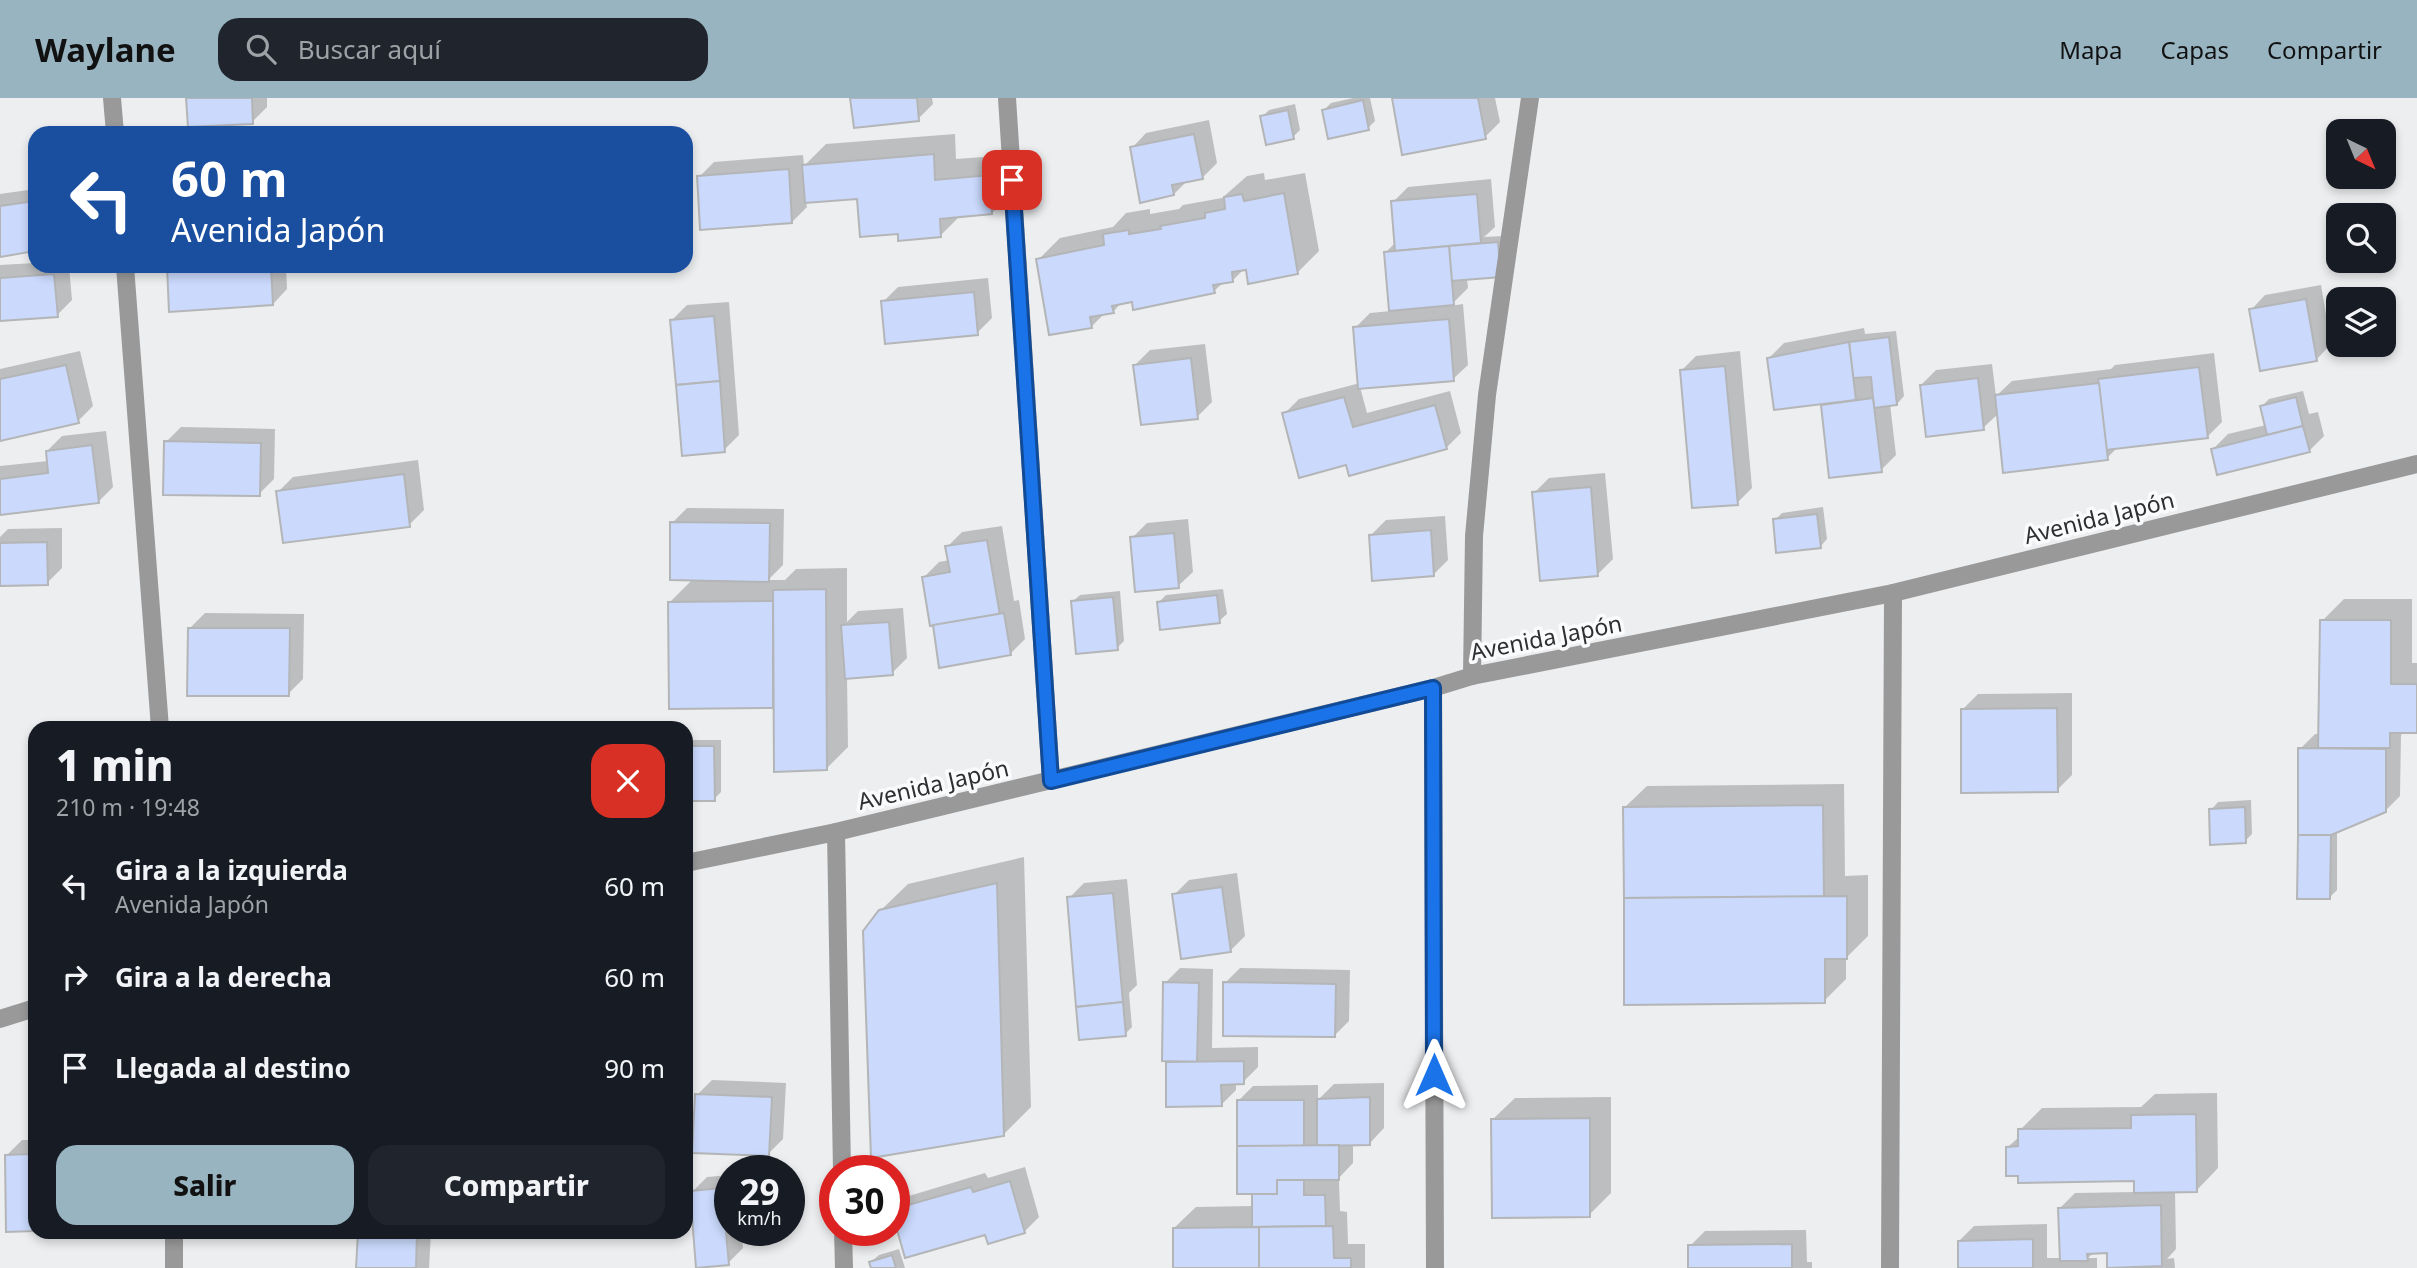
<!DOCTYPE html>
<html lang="es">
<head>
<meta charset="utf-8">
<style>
  body { margin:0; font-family:"Noto Sans",sans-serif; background:#20242c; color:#f1f3f6; height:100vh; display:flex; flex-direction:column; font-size:26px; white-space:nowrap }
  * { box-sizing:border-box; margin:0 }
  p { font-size:23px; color:#9ea1a6 }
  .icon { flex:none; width:38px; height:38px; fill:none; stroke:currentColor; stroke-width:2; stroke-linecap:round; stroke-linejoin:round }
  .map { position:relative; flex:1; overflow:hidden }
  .sheet { position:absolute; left:28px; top:623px; width:665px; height:518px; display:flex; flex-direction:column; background:#171b24; border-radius:21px; box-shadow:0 4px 10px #0003 }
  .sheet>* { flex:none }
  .hud { position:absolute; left:28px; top:28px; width:665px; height:147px; border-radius:21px; box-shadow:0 4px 10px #0003; background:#1a4fa0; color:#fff; overflow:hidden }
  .needle { width:46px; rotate:137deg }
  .tools { position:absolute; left:2326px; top:21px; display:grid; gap:14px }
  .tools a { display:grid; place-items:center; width:70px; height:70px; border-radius:14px; background:#171b24; box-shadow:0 4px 10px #0003; font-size:35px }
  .speed { position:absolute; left:714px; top:1057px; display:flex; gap:14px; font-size:35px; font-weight:700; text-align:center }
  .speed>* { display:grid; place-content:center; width:91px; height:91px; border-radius:50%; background:#171b24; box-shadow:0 4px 10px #0003; line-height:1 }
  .speed small { font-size:18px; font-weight:400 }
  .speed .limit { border:10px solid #d22; background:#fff; color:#111 }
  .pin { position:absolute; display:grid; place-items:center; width:60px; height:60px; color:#fff; margin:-30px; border-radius:14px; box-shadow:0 4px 10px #0006 }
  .me { position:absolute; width:77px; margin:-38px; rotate:0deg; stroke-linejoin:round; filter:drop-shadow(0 0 5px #0008) }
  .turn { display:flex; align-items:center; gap:24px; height:147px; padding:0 28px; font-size:32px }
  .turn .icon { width:91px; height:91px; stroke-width:2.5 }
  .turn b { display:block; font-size:49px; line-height:60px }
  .round { display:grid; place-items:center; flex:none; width:74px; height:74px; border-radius:21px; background:#20242c }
  .summary { display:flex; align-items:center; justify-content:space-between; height:119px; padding:0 28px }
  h1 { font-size:42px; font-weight:800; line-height:52px }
  .cta { display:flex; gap:14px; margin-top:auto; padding:14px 28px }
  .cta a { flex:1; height:80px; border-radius:21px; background:#97b4c0; color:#111; font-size:28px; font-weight:800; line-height:80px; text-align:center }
  .cta a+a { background:#20242c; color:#f1f3f6 }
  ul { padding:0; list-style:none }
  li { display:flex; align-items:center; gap:21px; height:91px; padding:0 28px }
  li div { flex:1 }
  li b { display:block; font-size:26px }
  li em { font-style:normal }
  header { display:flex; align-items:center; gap:42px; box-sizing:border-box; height:98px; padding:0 35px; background:#97b4c0; color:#111 }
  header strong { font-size:33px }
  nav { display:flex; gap:38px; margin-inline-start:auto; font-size:24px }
  .search { width:490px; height:63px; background:#20242c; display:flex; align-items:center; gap:18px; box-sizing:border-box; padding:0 24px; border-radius:21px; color:#9ea1a6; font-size:26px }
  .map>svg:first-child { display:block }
  .shadow { fill:#0003 }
  .building { fill:#cad9fc; stroke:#b4b5b7; stroke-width:2 }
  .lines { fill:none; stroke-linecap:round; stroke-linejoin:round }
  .minor { stroke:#9a9999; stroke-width:18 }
  .route-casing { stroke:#114b97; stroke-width:18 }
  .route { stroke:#1a73e8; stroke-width:12 }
  .labels { text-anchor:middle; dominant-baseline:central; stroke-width:7; stroke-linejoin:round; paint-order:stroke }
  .street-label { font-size:23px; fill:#2e2f30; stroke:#fafbfd }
</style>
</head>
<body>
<header>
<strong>Waylane</strong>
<div class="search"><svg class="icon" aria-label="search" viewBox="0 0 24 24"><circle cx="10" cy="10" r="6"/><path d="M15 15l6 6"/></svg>Buscar aquí</div>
<nav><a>Mapa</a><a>Capas</a><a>Compartir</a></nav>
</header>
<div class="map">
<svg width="2417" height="1170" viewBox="0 0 2417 1170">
  <rect width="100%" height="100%" fill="#edeef0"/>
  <g class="shadow">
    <polygon points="188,0 267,0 267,9 252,24"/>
    <polygon points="852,0 932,0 933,6 918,21"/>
    <polygon points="1353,0 1370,0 1375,23 1368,30 1324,12 1331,5"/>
    <polygon points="1393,0 1495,0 1500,24 1485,39"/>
    <polygon points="1295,6 1300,32 1293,39 1262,19 1269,12"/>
    <polygon points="1209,22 1217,65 1202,80 1187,83 1174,96 1132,50 1146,35"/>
    <polygon points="955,36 956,61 1011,57 1013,93 992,115 961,117 941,137 899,134 859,99 806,104 807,109 792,124 699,79 714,64 803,57 804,68 826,46"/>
    <polygon points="1264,75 1265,82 1305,75 1319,153 1298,174 1247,168 1233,182 1224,184 1214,193 1122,204 1113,214 1105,215 1092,228 1038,162 1060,140 1113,129 1126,115 1150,111 1150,116 1179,111 1183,107 1222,100 1247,78"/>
    <polygon points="1491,81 1495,129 1484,139 1504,138 1507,170 1467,180 1468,190 1450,208 1463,206 1468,267 1453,281 1360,289 1367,315 1450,293 1461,335 1446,350 1347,365 1284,316 1299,301 1360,285 1355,230 1370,215 1391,213 1386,154 1396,144 1393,104 1408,89"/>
    <polygon points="35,91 35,152 0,157 0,96"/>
    <polygon points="35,165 35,168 69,168 72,202 57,217 0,221 0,167"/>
    <polygon points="168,168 286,168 287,191 273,206"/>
    <polygon points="988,180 992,220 977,235 883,204 898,189"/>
    <polygon points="2321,187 2331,246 2317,261 2251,212 2265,197"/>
    <polygon points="729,204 739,337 724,352 672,222 687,207"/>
    <polygon points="1864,230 1865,236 1896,233 1904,298 1897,306 1890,306 1896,357 1881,372 1830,378 1822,305 1769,260 1784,245"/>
    <polygon points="1205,246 1212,304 1197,319 1135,267 1150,252"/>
    <polygon points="80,253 93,308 78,323 0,341 0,271"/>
    <polygon points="1740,253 1752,390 1737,405 1681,273 1696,258"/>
    <polygon points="2214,255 2222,324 2207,339 2118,349 2107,360 1999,315 1983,330 1921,287 1936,272 1992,266 1996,298 2012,283 2111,271 2115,267"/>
    <polygon points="2303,293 2309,316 2318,314 2324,338 2309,353 2213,351 2228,336 2266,327 2262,308 2269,301"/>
    <polygon points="181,329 275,331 274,381 259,396 166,344"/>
    <polygon points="106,333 113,389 98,404 0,415 0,368 48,363 47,353 62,338"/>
    <polygon points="418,362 424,412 409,427 278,394 293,379"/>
    <polygon points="1605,375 1613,461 1598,476 1534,395 1549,380"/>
    <polygon points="1823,409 1827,441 1820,449 1775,422 1782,415"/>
    <polygon points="687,410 784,411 783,467 768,482 785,482 796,471 847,470 847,524 858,513 903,510 907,560 892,575 847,579 848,649 826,671 775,608 670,610 670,504 693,481 672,425"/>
    <polygon points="1445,418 1448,462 1433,477 1371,437 1386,422"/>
    <polygon points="1188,421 1193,474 1178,488 1132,440 1147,425"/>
    <polygon points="1002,428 1014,503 1019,502 1025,541 1010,556 924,479 939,464 950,462 947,449 962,434"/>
    <polygon points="62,430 62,470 47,485 0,486 0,439 8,431"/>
    <polygon points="1223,491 1227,516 1219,523 1159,504 1166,497"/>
    <polygon points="1120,493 1124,543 1117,550 1072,504 1080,497"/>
    <polygon points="2344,501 2412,501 2412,565 2417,565 2417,633 2405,633 2401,637 2400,698 2385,713 2337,732 2337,792 2329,800 2300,651 2315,636 2320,636 2322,523"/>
    <polygon points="205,515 304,516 303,581 288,596 190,530"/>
    <polygon points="2072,595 2072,677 2057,692 1963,611 1978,596"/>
    <polygon points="688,642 721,642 721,694 714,701 686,702 686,644"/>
    <polygon points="1844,686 1845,778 1868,777 1868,838 1846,860 1846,881 1824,903 1625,709 1647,688"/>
    <polygon points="2251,702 2252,736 2245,743 2211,712 2218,704"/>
    <polygon points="1024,759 1031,1009 1004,1036 880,813 908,786"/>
    <polygon points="1237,775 1245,838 1230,853 1174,797 1189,782"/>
    <polygon points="1127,781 1137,887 1129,895 1132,929 1125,936 1069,800 1084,785"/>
    <polygon points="1180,870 1213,871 1212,950 1258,949 1258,969 1243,984 1236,984 1236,992 1221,1007 1168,1007 1165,885"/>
    <polygon points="1240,870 1350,872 1349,923 1334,938 1225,885"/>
    <polygon points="712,982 786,985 783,1041 768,1056 697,997"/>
    <polygon points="1384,985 1384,1030 1370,1045 1353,1045 1353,1065 1336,1083 1339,1083 1340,1113 1347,1114 1348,1146 1365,1146 1365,1170 1174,1170 1174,1130 1196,1109 1254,1108 1238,1003 1253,988 1318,987 1318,1002 1334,986"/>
    <polygon points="2217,995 2218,1070 2197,1092 2175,1092 2176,1151 2167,1161 2174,1160 2175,1170 2112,1170 2114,1168 2108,1154 2094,1154 2088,1160 2097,1160 2097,1170 1960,1170 1959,1143 1974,1128 2047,1126 2047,1160 2061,1160 2060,1110 2075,1095 2136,1094 2136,1082 2008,1049 2020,1038 2020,1032 2042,1010 2141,1009 2155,996"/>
    <polygon points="1611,999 1611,1095 1589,1117 1493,1021 1515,1000"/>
    <polygon points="35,1017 35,1132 7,1057 22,1042 32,1042 31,1021"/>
    <polygon points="1025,1069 1039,1119 1024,1134 986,1134 894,1112 909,1098 985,1075 988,1080"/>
    <polygon points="730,1077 730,1132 741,1132 743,1150 728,1165 692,1094 707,1079"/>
    <polygon points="1806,1132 1807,1164 1812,1164 1812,1170 1691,1170 1690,1148 1705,1133"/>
    <polygon points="359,1134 431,1134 429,1170 358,1170"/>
    <polygon points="899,1151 905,1170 873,1170 871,1164 879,1157"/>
  </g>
  <g class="building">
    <polygon points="186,0 252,0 253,26 188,29"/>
    <polygon points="850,0 917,0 919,23 854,30"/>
    <polygon points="1392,0 1478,0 1486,41 1402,57"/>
    <polygon points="1363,2 1369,32 1328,41 1322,12"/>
    <polygon points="1288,12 1294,41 1266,47 1260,18"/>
    <polygon points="1194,36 1203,81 1172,87 1174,97 1140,105 1130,49"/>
    <polygon points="934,56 935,82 990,77 992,116 940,121 941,139 898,143 898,136 860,139 857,101 805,105 802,67"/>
    <polygon points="789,71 792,125 700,132 697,78"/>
    <polygon points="1284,95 1298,176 1248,186 1246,172 1232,174 1233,184 1213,187 1215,195 1133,212 1132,204 1112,208 1114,215 1090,219 1092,230 1049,237 1036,161 1104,147 1103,136 1129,132 1129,136 1161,131 1160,128 1205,120 1205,115 1225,111 1224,99 1242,96 1244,103"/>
    <polygon points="1477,96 1481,145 1395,153 1391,103"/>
    <polygon points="35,103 35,153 0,159 0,108"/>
    <polygon points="1498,144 1501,179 1451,183 1449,148"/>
    <polygon points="1449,148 1454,207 1389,213 1384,154"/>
    <polygon points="167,168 271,168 273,207 169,214"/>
    <polygon points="54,176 58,219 0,223 0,180"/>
    <polygon points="974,194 978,237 885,246 881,203"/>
    <polygon points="2306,201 2317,263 2260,273 2249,211"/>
    <polygon points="714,218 720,283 676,287 670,222"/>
    <polygon points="1449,221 1454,283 1358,291 1353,229"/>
    <polygon points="1889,239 1897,307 1874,310 1871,279 1853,280 1849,244"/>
    <polygon points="1849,244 1856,302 1774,312 1767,260"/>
    <polygon points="1191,260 1198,321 1141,327 1133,267"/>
    <polygon points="66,267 79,325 0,343 0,281"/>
    <polygon points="1725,268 1738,407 1692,410 1680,272"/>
    <polygon points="2199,269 2208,340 2106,352 2098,281"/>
    <polygon points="1978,280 1984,332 1926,339 1920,287"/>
    <polygon points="720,283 725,354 682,358 676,287"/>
    <polygon points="2099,285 2108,362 2003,375 1995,297"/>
    <polygon points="1344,299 1353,329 1435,307 1447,351 1349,378 1346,367 1299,380 1282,315"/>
    <polygon points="2296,299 2303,328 2267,337 2260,308"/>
    <polygon points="1873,300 1882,374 1829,380 1821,307"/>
    <polygon points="2303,328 2310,354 2217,377 2211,351"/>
    <polygon points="164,343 261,345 260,398 163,397"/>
    <polygon points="92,347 99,405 0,417 0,381 48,375 46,353"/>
    <polygon points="404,376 410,429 283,445 276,393"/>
    <polygon points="1591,389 1598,478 1540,483 1532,394"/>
    <polygon points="1817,416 1821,450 1776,455 1773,421"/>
    <polygon points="670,424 770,425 769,484 670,482"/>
    <polygon points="1431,432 1434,478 1372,483 1369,437"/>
    <polygon points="1174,435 1179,490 1135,494 1130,439"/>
    <polygon points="987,442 1000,517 930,528 922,479 950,474 945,448"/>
    <polygon points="47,444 48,487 0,488 0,445"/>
    <polygon points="826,491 827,672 774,674 773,492"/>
    <polygon points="1217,497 1220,525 1160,532 1157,504"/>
    <polygon points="1113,499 1118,552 1076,556 1071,503"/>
    <polygon points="773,503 773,610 669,611 668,504"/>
    <polygon points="1004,515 1011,557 939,570 933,527"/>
    <polygon points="2320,522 2391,522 2391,586 2417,586 2417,635 2390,635 2390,650 2318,650"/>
    <polygon points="889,524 893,577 845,581 841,527"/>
    <polygon points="188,530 290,530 289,598 187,598"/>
    <polygon points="2057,610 2058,694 1961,695 1961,611"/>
    <polygon points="686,648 714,648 715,703 686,703"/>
    <polygon points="2298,650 2386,651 2386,714 2331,737 2298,737"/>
    <polygon points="1823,707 1824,799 1624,800 1623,709"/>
    <polygon points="2245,709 2246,745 2210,747 2209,711"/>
    <polygon points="2298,737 2331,737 2330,801 2297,801"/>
    <polygon points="997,785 1004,1038 871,1060 863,833 879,812"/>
    <polygon points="1222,789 1231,854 1181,861 1172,796"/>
    <polygon points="1113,795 1123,904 1076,909 1067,799"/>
    <polygon points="1847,798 1847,861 1825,861 1825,905 1624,907 1624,800"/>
    <polygon points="1163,884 1199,885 1197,964 1162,963"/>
    <polygon points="1223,884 1336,886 1335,939 1223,938"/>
    <polygon points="1123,904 1126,938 1079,942 1076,909"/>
    <polygon points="1244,963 1244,986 1221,987 1222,1008 1166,1009 1166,964"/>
    <polygon points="695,996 772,999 769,1058 692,1055"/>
    <polygon points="1370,999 1370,1047 1317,1048 1317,1001"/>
    <rect x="1237" y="1002" width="67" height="46"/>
    <polygon points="2196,1016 2197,1094 2134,1095 2134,1083 2018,1085 2018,1078 2006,1078 2006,1049 2018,1048 2018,1031 2131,1030 2131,1017"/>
    <polygon points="29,1020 35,1020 35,1133 6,1134 5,1057 30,1056"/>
    <polygon points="1590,1020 1590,1119 1492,1120 1491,1021"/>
    <polygon points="1339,1047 1339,1082 1277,1082 1277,1096 1237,1096 1237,1048"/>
    <polygon points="1277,1082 1304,1082 1304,1097 1325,1097 1326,1128 1252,1129 1252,1096 1277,1096"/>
    <polygon points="1010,1083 1025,1135 988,1146 985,1137 905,1160 894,1121 894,1111 971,1089 973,1094"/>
    <polygon points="722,1090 729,1167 696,1170 690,1093"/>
    <polygon points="2161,1107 2162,1168 2107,1170 2107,1155 2087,1156 2088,1163 2060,1163 2058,1110"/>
    <polygon points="1333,1128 1334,1160 1351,1160 1351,1170 1259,1170 1259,1129"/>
    <polygon points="1259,1129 1259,1170 1173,1170 1173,1130"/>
    <polygon points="358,1134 417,1134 416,1170 356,1170"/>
    <polygon points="2033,1141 2033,1170 1958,1170 1958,1143"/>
    <polygon points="1792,1146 1792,1170 1688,1170 1688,1147"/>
    <polygon points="892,1157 896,1170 871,1170 869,1164"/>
  </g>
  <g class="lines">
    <g class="minor">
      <polyline points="112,0 115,35"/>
      <polyline points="1007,0 1051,683"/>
      <polyline points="125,168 160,630"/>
      <polyline points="1472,578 1474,438 1487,297 1530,0"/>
      <polyline points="1433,590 1435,1170"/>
      <polyline points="836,734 842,1073"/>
      <polyline points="686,765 836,734 1433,590 1472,578 1893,495 2417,366"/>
      <polyline points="0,921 35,910"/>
      <polyline points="843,1132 844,1170"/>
      <polyline points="174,1170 174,1134"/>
      <polyline points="1890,1170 1893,495"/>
    </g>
  </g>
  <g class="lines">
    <defs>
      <polyline id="route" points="1012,82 1051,683 1433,590 1434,977"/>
    </defs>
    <use href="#route" class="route-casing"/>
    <use href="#route" class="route"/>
  </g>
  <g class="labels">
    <g class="street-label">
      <text transform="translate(2099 419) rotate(-14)">Avenida Japón</text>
      <text transform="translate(1546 539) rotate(-11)">Avenida Japón</text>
      <text transform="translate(933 686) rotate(-13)">Avenida Japón</text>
    </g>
  </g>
</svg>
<div class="tools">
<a><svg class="needle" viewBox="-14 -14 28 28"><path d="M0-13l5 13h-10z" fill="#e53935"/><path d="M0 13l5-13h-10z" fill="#9ea1a6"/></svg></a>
<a><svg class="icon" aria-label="search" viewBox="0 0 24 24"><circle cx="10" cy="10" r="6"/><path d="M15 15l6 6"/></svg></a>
<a><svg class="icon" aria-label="layers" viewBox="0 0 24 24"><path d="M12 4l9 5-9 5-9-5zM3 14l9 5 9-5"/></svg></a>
</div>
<div class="speed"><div>29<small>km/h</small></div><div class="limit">30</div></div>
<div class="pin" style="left:1012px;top:82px;background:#d93025"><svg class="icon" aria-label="arrive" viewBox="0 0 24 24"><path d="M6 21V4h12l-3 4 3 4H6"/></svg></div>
<svg class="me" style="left:1434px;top:977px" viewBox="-20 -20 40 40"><path d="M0-17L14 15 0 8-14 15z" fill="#1a73e8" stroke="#fff" stroke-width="4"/></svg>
<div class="hud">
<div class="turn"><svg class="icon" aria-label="left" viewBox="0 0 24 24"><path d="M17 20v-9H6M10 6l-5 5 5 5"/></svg><div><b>60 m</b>Avenida Japón</div></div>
</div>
<section class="sheet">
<div class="summary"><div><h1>1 min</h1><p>210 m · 19:48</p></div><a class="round" style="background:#d93025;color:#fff"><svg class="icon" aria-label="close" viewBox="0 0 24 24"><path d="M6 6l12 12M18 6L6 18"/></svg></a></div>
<ul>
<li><svg class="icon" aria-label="left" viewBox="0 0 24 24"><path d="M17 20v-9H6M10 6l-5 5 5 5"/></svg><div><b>Gira a la izquierda</b><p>Avenida Japón</p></div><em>60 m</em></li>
<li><svg class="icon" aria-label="right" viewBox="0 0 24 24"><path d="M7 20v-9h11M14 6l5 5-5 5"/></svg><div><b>Gira a la derecha</b></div><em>60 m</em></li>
<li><svg class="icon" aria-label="arrive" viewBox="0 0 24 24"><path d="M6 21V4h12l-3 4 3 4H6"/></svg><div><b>Llegada al destino</b></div><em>90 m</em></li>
</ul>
<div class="cta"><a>Salir</a><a>Compartir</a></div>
</section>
</div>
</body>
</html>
